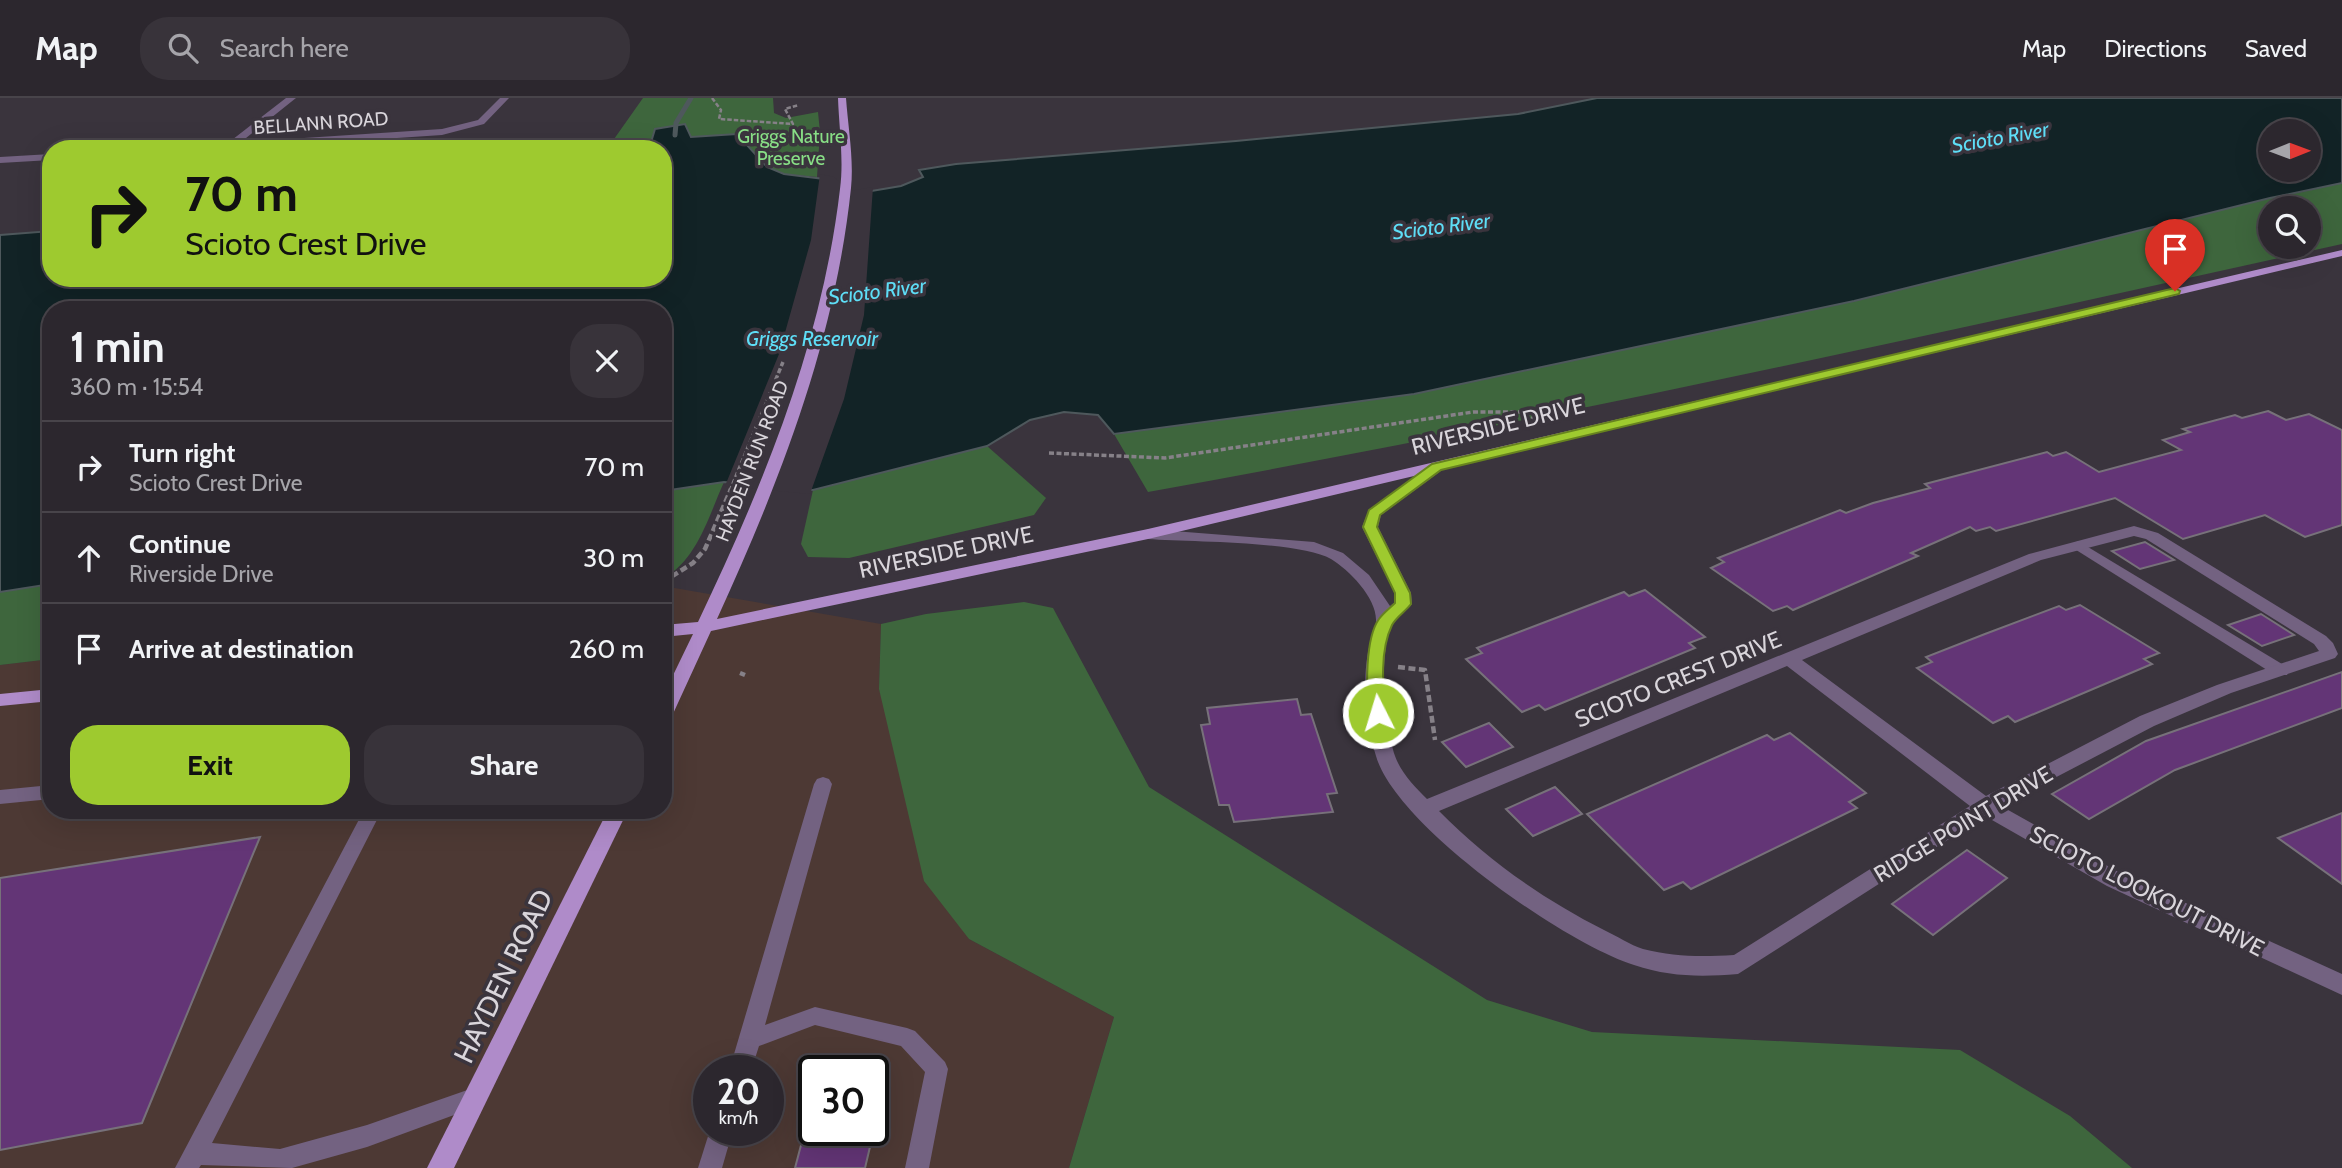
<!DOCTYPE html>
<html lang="en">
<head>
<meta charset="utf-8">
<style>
  body { margin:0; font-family:Cabin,sans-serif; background:#38333a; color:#f1f3f6; height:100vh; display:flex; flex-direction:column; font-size:26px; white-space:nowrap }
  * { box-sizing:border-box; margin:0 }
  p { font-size:23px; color:#a6a5aa }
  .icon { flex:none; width:38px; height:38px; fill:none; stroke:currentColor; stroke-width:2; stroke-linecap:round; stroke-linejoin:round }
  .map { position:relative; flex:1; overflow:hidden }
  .details { position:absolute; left:42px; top:203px; width:630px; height:518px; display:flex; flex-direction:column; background:#2c272e; border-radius:28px; box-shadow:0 7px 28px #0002,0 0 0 2px #48444a }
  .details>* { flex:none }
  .top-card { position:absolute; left:42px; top:42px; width:630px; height:147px; border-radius:28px; box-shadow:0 7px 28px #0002,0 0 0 2px #48444a; background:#9eca2f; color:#111; overflow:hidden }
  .needle { width:46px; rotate:89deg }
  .fabs { position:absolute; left:2258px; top:21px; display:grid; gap:14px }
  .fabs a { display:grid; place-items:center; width:63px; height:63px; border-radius:50%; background:#2c272e; box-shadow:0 7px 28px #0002,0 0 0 2px #48444a; font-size:35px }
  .speed { position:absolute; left:693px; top:957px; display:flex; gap:14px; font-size:35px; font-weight:700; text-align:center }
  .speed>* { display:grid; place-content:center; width:91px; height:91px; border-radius:50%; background:#2c272e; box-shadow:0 7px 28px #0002,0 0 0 2px #48444a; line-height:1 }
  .speed small { font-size:18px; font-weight:400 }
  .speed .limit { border:4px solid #111; border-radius:10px; background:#fff; color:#111 }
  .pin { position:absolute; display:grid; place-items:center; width:60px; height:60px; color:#fff; margin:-72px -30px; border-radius:50% 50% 50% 0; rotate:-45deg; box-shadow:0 0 7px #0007 }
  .pin .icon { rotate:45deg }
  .me { position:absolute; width:77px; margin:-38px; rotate:355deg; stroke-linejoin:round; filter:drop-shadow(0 0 5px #0008) }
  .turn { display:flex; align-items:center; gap:24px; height:147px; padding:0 28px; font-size:32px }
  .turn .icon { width:91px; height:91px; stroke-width:2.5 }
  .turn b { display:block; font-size:49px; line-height:60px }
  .round { display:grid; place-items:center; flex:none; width:74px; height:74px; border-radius:28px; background:#38333a }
  .overview { display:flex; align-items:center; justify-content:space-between; height:119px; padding:0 28px }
  h1 { font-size:42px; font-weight:700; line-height:52px }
  .action { display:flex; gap:14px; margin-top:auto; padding:14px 28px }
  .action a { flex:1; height:80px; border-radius:28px; background:#9eca2f; color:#111; font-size:28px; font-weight:700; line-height:80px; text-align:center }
  .action a+a { background:#38333a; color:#f1f3f6 }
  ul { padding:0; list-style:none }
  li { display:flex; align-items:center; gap:21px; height:91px; padding:0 28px; border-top:2px solid #48444a }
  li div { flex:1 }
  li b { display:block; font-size:26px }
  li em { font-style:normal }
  header { display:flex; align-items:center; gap:42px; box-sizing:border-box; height:98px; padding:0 35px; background:#2c272e; border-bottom:2px solid #48444a }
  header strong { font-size:33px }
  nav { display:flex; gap:38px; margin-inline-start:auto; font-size:24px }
  .search { width:490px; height:63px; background:#38333a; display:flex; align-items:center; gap:18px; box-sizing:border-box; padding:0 24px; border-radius:28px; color:#a6a5aa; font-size:26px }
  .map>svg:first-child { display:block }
  .commercial { fill:#4d3934; fill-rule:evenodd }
  .green { fill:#3e663d; fill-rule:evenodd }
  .water { fill:#122326; stroke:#4e585c; stroke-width:2; fill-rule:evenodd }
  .pier { fill:#3a343d }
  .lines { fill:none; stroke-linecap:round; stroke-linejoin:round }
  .stream { stroke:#4e585c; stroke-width:5 }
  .building { fill:#633576; stroke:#77717a; stroke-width:2 }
  .path-far2 { stroke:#868188; stroke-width:2.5; stroke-dasharray:4.5 2; stroke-linecap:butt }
  .path-far1 { stroke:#868188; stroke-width:3.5; stroke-dasharray:5 2.5; stroke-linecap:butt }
  .path { stroke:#868188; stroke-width:4.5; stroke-dasharray:7 3.5; stroke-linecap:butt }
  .lane { fill:#736281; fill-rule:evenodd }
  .street { fill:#736281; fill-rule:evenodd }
  .primary { fill:#af8bc9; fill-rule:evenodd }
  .route { fill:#9eca2f; stroke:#67831f; stroke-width:2 }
  .labels { text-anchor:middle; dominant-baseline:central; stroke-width:7; stroke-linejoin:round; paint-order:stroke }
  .far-street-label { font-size:19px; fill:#d9d5db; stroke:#3a343d }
  .far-park-label { font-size:19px; fill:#88de86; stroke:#3a343d }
  .far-water-label { font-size:21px; font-style:italic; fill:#5edef7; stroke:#3a343d }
  .street-label { font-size:23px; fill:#d9d5db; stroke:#3a343d }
  .near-street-label { font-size:28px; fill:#d9d5db; stroke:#3a343d }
</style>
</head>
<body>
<header>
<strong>Map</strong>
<div class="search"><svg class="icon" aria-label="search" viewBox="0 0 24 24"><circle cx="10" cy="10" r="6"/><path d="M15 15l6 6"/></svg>Search here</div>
<nav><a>Map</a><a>Directions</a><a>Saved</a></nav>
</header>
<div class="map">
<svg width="2342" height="1070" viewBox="0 0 2342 1070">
  <rect width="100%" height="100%" fill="#3a343d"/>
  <path class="commercial" d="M663 488 881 526 879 591 969 841 1114 919 1069 1070H0V567L51 561V712H663ZM709 973H768V1032H709ZM814 973H873V1032H814Z"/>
  <g class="green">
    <polygon points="643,0 773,0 774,15 786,20 818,14 820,34 817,79 784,76 767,69 737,36 691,39 655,31 649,51 607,51"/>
    <path d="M2342 85V146C1945 234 1548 322 1148 394L1114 336 1414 296 1854 203 2270 100ZM2270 110H2308V149H2270Z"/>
    <polygon points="987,348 1046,400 1034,417 849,460 808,459 801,446 813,392"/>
    <path d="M724 384C709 417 697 463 663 480V393Z"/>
    <polygon points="51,486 51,561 0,567 0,494"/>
    <polygon points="1024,504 1053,510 1149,689 1487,902 1592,934 1960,952 2070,1018 2132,1070 1069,1070 1114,919 969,841 924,783 879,591 881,526 926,516"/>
  </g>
  <path class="water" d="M1597 0H2342V85L2270 100 1854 203 1414 296 1114 336 1098 317 1064 314 1030 322 987 348 813 392 724 384 663 393V212H51V486L0 494V137L51 133V180H663V51H649L655 31 685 26 691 39 737 36 767 69 784 76 832 82 848 97 901 88 923 79 919 72 956 66 1236 43 1518 16ZM2270 33H2308V72H2270Z"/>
  <polygon class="pier" points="820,76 834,79 849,93 873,89 864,217 844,301 810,396 725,388 779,256 811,142"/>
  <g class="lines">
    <polyline class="stream" points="675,37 676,25 691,0"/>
  </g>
  <g class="building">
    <polygon points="2268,313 2286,322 2309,316 2342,332 2342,427 2305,439 2265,417 2183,441 2115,400 1996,433 1990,429 1976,433 1970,429 1911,455 1918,458 1793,512 1787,508 1773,513 1711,470 1724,464 1718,460 1840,412 1846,415 1873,405 1930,390 1925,386 2047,354 2053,358 2066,354 2099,374 2181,352 2163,342 2190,334 2183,331 2235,317 2242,320"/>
    <polygon points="2145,444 2174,462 2140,471 2112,453"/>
    <polygon points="1645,492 1705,539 1689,545 1695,550 1545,612 1539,607 1522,614 1466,561 1482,555 1477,550 1624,494 1629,498"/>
    <polygon points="2080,507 2159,555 2144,561 2152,566 2015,624 2008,618 1993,625 1917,570 1932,564 1926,559 1985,536 2059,508 2066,512"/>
    <polygon points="2261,516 2294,537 2262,548 2228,527"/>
    <polygon points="2342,574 2342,610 2175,672 2089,721 2052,696 2146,643"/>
    <polygon points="1297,601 1301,617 1311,616 1337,695 1327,696 1333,714 1234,724 1229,707 1219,707 1209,664 1201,627 1210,626 1207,610"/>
    <polygon points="1489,625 1513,649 1466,669 1442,644"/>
    <polygon points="1790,635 1866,695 1849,704 1857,710 1691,791 1683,784 1664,792 1587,716 1767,637 1774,642"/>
    <polygon points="1555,689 1582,716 1533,738 1506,711"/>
    <polygon points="2342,715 2342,786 2278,740"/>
    <polygon points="260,739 142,1025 0,1052 0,780"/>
    <polygon points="1967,752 2007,780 1933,837 1892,806"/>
    <polygon points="805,1032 874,1032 865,1070 795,1070"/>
  </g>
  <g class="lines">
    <polyline class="path-far2" points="712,0 721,12 719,21 793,26 785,11 799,7"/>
    <g class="path-far1">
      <polyline points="1049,355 1165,360 1473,314 1525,314 1538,323"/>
      <polyline points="730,393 783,264"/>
    </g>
    <g class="path">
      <polyline points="663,484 693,465 705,451 731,391"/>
      <polyline points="1398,569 1425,572 1435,642"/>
      <polyline points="740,575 745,577"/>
    </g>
    <g class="lane">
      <polygon points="2078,443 2287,569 2289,573 2287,577 2275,577 2073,450 2071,447"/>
      <polygon points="823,679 829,681 832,686 765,927 815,909 907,930 915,933 945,964 948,971 929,1070 905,1070 925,974 901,948 815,927 759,948 751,973 729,973 814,686 817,681"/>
      <polygon points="51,687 51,701 0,706 0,692"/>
      <polygon points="364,712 382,712 212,1045 280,1051 367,1027 476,989 484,992 487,999 484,1006 367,1049 292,1070 201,1067 199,1070 175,1070"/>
      <polygon points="710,1032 733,1032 722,1070 698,1070"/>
    </g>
    <g class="street">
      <polygon points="286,0 296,0 241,44 442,31 478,22 500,0 509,0 484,26 442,37 230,51 175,51 180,48 228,45"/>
      <polygon points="51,56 51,62 0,65 0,59"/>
      <path d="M1437 365 1442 366 1444 369 1442 372 1381 417 1378 429 1411 495 1412 506C1407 513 1397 518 1393 525 1377 555 1385 627 1395 658 1401 675 1415 689 1427 701L2029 456 2134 428 2158 435 2326 538 2333 545 2338 556 2335 560 2231 595 2154 628 2001 708 2122 776 2342 876V897L2107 788 1985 718 1738 876C1701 879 1670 879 1634 867 1566 846 1396 728 1376 658 1370 639 1365 611 1365 590 1365 579 1366 565 1368 554 1370 544 1376 533 1376 523 1377 500 1349 472 1331 461 1300 443 1189 444 1148 441L1140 436 1148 431 1314 444 1343 455 1369 477 1390 508 1394 505 1395 495 1362 429 1369 412ZM2134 438 2146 441 2314 546 2319 553 2217 587 2140 618 1986 698 1802 562 2041 462ZM1787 568 1970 708 1734 857C1702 859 1674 859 1643 851 1630 847 1617 838 1604 832 1543 801 1487 762 1439 713Z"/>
    </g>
    <g class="primary">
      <path d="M838 0H846C848 29 854 61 851 90 835 243 780 383 717 521L1148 431 2342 152V158L1148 441 711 533 672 618 670 623 663 624V598L693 536 663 539V527L698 524C764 385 822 245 840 91 844 62 839 29 838 0Z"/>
      <polygon points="51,591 51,603 0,608 0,596"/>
      <polygon points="608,712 628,712 454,1070 427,1070"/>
    </g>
  </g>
  <path class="route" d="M2175 190 2180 193 2179 196 1441 372 1380 417 1377 429 1410 495 1411 506C1406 513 1396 519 1392 527 1380 552 1382 588 1387 615L1378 621 1369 615C1366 592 1365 540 1379 521 1383 515 1390 510 1395 505V495L1363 429 1369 412 1432 366Z"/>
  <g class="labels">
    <g class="far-street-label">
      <text transform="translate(321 25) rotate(-4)">BELLANN ROAD</text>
      <text transform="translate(752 363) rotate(-69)">HAYDEN RUN ROAD</text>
    </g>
    <g class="far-park-label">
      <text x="791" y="38">Griggs Nature<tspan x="791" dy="22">Preserve</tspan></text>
    </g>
    <g class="far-water-label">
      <text transform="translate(2000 39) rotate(-10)">Scioto River</text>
      <text transform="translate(1441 128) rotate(-7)">Scioto River</text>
      <text transform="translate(877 193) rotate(-7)">Scioto River</text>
      <text x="812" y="240">Griggs Reservoir</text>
    </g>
    <g class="street-label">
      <text transform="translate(1498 328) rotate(-14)">RIVERSIDE DRIVE</text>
      <text transform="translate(946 454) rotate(-12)">RIVERSIDE DRIVE</text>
      <text transform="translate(1678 581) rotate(-22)">SCIOTO CREST DRIVE</text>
      <text transform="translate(1963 726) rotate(-31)">RIDGE POINT DRIVE</text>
      <text transform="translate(2147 793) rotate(27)">SCIOTO LOOKOUT DRIVE</text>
    </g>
    <g class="near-street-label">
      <text transform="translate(503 878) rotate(-64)">HAYDEN ROAD</text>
    </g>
  </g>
</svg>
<div class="fabs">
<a><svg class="needle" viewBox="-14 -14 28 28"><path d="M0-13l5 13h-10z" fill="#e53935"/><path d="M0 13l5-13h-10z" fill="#a6a5aa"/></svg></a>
<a><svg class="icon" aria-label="search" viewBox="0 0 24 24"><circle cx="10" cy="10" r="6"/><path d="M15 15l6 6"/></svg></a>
</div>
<div class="speed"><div>20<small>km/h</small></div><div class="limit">30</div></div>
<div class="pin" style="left:2175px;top:193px;background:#d93025"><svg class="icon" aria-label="arrive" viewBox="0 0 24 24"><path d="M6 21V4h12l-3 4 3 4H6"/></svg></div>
<svg class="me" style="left:1378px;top:615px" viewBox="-20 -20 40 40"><circle r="17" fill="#9eca2f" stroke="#fff" stroke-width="3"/><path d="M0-11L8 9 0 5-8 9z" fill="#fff"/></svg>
<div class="top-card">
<div class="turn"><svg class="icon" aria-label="right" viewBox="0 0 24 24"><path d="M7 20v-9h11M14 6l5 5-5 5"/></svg><div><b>70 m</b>Scioto Crest Drive</div></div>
</div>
<section class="details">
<div class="overview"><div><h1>1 min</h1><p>360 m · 15:54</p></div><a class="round"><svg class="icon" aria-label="close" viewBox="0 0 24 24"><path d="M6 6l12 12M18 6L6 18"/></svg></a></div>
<ul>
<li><svg class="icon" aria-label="right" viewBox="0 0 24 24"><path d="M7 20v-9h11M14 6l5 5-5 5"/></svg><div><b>Turn right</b><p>Scioto Crest Drive</p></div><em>70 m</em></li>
<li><svg class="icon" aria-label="ahead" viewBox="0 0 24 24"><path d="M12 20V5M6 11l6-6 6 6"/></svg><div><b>Continue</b><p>Riverside Drive</p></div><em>30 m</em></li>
<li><svg class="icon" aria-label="arrive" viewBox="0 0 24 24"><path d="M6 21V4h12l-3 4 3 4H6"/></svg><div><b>Arrive at destination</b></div><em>260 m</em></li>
</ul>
<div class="action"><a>Exit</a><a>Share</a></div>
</section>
</div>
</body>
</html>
